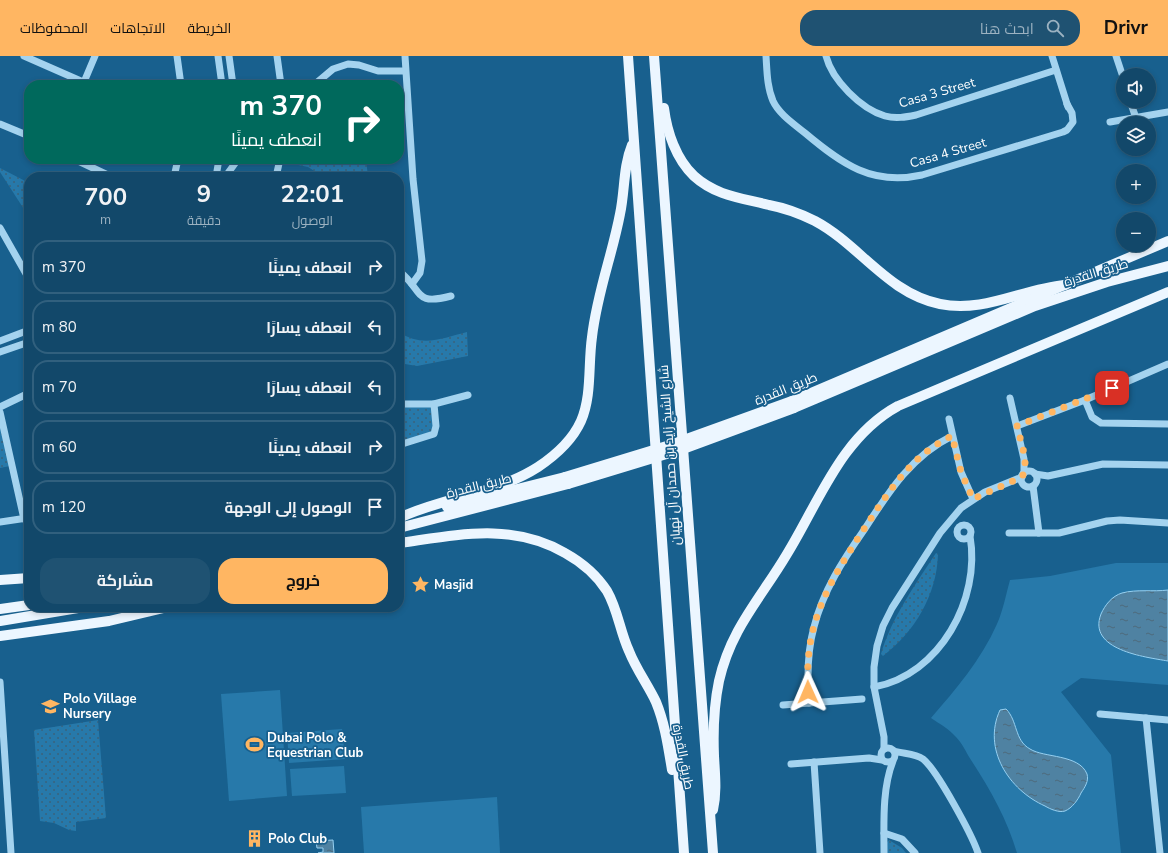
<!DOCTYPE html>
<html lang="ar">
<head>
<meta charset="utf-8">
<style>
  body { margin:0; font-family:"Nunito Sans",Cairo,sans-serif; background:#1f5272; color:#f1f3f6; direction:rtl; height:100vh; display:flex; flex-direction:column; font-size:15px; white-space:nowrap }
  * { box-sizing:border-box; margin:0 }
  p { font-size:13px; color:#9cb2c1 }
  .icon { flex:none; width:22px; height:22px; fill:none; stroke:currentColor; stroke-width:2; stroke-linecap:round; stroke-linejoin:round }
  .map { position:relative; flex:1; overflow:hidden; direction:ltr }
  .drawer { position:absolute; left:24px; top:116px; width:380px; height:440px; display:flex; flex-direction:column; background:#12486a; border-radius:16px; box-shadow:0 2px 6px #0003,0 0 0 1px #31607e; direction:rtl }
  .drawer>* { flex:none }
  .banner { position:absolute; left:24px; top:24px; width:380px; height:84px; border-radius:16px; box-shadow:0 2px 6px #0003,0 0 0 1px #31607e; direction:rtl; background:#00695c; color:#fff; overflow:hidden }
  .fabs { position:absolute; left:1116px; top:12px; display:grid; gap:8px }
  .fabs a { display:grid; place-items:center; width:40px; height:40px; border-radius:50%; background:#12486a; box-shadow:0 2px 6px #0003,0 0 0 1px #31607e; font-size:20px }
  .pin { position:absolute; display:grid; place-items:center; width:34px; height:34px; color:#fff; margin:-17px; border-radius:8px; box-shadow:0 2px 6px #0006 }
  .me { position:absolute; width:44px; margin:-22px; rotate:359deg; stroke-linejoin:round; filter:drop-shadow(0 0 3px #0008) }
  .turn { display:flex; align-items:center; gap:14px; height:84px; padding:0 16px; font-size:18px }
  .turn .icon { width:52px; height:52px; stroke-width:2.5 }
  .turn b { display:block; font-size:28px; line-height:34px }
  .eta { display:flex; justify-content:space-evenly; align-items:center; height:68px; text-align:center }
  .eta b { font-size:24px; font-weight:700; line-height:28px }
  .primary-button { display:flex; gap:8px; margin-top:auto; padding:8px 16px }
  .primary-button a { flex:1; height:46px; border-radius:16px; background:#ffb662; color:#111; font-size:16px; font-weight:700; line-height:46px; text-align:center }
  .primary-button a+a { background:#1f5272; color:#f1f3f6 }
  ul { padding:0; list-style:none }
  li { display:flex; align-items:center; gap:12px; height:54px; margin:0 8px 6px; padding:0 8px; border:2px solid #31607e; border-radius:16px }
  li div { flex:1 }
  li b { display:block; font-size:15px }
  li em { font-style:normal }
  header { display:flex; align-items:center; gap:24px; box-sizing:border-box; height:56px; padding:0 20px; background:#ffb662; color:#111 }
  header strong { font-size:19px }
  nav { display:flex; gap:22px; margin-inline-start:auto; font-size:14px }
  .search { width:280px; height:36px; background:#1f5272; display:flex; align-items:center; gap:10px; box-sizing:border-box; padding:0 14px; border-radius:16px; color:#9cb2c1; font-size:15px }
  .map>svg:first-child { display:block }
  .grass { fill:#2779aa }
  .park { fill:url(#park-dots) }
  .water { fill:url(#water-ripples); stroke:#96d0f1 }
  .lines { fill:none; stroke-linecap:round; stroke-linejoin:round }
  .minor { stroke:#a4d3ef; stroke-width:7 }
  .major { stroke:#ecf6ff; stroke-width:10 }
  .major-bridge { stroke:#ecf6ff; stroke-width:10 }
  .route { stroke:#ffb662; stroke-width:7; stroke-dasharray:0 12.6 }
  .labels { text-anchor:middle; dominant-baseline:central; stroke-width:3.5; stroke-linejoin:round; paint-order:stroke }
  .street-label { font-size:13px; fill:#fff; stroke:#18608e }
  .poi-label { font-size:13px; font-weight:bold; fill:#fff; stroke:#18608e; text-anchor:start }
</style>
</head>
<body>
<header>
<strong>Drivr</strong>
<div class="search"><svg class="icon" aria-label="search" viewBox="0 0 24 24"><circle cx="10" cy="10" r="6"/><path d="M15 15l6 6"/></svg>ابحث هنا</div>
<nav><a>الخريطة</a><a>الاتجاهات</a><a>المحفوظات</a></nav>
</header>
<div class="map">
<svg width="1168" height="797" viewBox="0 0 1168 797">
  <defs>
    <pattern id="park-dots" width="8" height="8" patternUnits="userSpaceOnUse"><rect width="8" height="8" fill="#2779aa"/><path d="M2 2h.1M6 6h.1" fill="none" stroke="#3a627b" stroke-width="1.8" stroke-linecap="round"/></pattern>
    <pattern id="water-ripples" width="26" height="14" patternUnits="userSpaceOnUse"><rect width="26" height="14" fill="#4f82a2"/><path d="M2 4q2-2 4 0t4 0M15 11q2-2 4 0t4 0" fill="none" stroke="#4e6a7b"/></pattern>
  </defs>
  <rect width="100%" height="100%" fill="#18608e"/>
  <g class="grass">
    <path d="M1116 507H1168V629L1081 622 1061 636 1111 699 1121 797H1017C1007 763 990 733 971 704 966 696 962 687 956 681 949 673 940 668 931 662 956 633 981 604 997 568 1003 555 1006 538 1010 524L1050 520Z"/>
    <polygon points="280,634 287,740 229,745 221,638"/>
    <polygon points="342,673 345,703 289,707 287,677"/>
    <polygon points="344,710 346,737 292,740 290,713"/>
    <polygon points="497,741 500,797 364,797 361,751"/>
  </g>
  <g class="park">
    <polygon points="289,103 366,103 368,121 324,121 308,111 289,107"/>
    <polygon points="0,112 29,127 29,161 0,116"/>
    <path d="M399 276C422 292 443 282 467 276L468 300 417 310 399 307Z"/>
    <polygon points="399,348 432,349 434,370 431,378 399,388"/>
    <polygon points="0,366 10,410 0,412"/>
    <path d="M936 497 938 498C937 538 915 576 883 600L881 598C892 561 915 529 936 497Z"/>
    <polygon points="98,664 106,762 76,766 76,775 69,774 54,767 40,765 34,674"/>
    <polygon points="889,784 902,792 906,797 885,797 885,789"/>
  </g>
  <g class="water">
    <path d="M1168 534V605C1145 601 1087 594 1101 558 1105 549 1112 540 1122 537 1137 533 1153 536 1168 534Z"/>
    <path d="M1006 653C1018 665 1014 684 1030 693 1044 702 1079 698 1087 718 1089 725 1085 731 1081 737 1078 744 1072 752 1065 755 1059 757 1050 753 1045 750 1009 734 982 693 1000 654Z"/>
    <polygon points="333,784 334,797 318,797 323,796 323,792 317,792 316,785"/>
  </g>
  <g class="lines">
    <g class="minor">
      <polyline points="24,0 90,29"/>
      <polyline points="177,0 181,29"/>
      <polyline points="218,0 222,29"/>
      <polyline points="229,0 233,29"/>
      <polyline points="277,0 281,29"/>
      <polyline points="405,0 413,123 422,205 420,217 412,228"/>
      <path d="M766 0C767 15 767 31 773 45 779 58 794 68 805 77 842 108 872 130 922 119L1063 76 1067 74 1073 66 1072 57 1067 48"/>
      <path d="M826 0C832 24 861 53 885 60 896 63 906 61 916 59L1056 14"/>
      <polyline points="1052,0 1068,51"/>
      <polyline points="1116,0 1123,21"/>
      <polyline points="84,26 95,0"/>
      <polyline points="314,29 333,13 348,8 359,9 378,15 405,15"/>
      <polyline points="1130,45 1136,62"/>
      <polyline points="1110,66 1168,56"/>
      <polyline points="0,68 29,80"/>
      <polyline points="74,103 112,121"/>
      <polyline points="247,103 252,105 258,103"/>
      <polyline points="257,103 280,105"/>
      <polyline points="228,117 236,106 240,103"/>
      <polyline points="174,121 178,103"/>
      <polyline points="216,121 219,103"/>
      <polyline points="276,121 280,103"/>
      <polyline points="0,172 29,223"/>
      <path d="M399 215C424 235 413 250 451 240"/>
      <polyline points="0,285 29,274"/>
      <polyline points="0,296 29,286"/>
      <polyline points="1010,342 1024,403 1024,417"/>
      <polyline points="1085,344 1092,361 1101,367 1168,368"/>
      <polyline points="399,348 434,348 468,339"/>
      <polyline points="0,351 29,337"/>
      <polyline points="0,356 24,463"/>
      <polyline points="949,363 961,416 973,443"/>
      <polyline points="1017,370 1085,344 1168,308"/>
      <polyline points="399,389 434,378 436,370 434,348"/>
      <circle cx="1029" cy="423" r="8"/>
      <polyline points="1035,418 1048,420 1103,408 1168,409"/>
      <polyline points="1033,430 1039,477"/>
      <polyline points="0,466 27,462"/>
      <circle cx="964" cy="476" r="7"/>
      <polyline points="1009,477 1059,477 1107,465 1120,464 1168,467"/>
      <polyline points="0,626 11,797"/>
      <path d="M874 631C940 619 981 543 970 480"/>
      <path d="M809 647C807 621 807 596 814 571 823 535 843 504 864 474 888 437 911 400 952 380"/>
      <polyline points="783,649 862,643"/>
      <polyline points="1100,658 1168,664"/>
      <polyline points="1146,662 1160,797"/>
      <circle cx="888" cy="699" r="7"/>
      <polyline points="884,693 884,681 874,631 874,611 877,590 883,570 892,552 940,477 961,452 985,436 1022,421"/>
      <path d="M894 695C904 698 915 697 923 703 937 714 972 779 978 797"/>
      <polyline points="814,706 820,797"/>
      <polyline points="791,708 869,702 882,704"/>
      <polyline points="884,777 902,783 915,797"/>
      <path d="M884 797C884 767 882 733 893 705"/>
    </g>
    <g class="major">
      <polyline points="628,0 684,797"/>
      <polyline points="654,0 713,797"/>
      <path d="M664 52C667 76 676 103 694 120 716 140 742 142 769 149 785 152 801 158 815 165 860 189 887 237 940 248 984 257 1022 233 1065 229"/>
      <polyline points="792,345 1168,185"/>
      <polyline points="794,352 1035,250 1107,226 1168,210"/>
      <polyline points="447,451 565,421"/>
      <path d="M399 462C444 441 496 438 538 411 556 399 572 385 581 365 592 340 588 309 592 281 597 237 612 200 620 158 625 135 623 111 632 89"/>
      <polyline points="399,472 568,428"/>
      <path d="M399 487C457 479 512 466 565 497 583 507 596 518 607 535 618 554 620 576 629 595 636 613 648 629 656 646 665 668 668 690 672 714"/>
      <polyline points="0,524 29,522"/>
      <polyline points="0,553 29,549"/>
      <polyline points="0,565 84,551"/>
      <polyline points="0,580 109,565 168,551"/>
      <path d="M713 754C717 736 715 719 714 700 713 675 714 649 719 625 731 572 761 542 787 498 819 446 841 381 898 350L1168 236"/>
    </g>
    <g class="major-bridge">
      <polyline points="565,421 670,389 792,345"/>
      <polyline points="568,428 683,393 794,352"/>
    </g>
  </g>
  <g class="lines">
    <path class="route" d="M808 636C807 614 808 591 814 570 824 534 844 504 864 473 888 437 911 399 952 380L961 416 973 443 1022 421C1030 407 1020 385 1017 370L1112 332"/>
  </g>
  <defs>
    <symbol id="sight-bare" viewBox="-9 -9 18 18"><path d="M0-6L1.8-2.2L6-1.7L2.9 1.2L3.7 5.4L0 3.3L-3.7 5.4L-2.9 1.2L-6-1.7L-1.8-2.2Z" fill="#ffb662" stroke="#18608e" stroke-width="2.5" paint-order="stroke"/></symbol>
    <symbol id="school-bare" viewBox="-9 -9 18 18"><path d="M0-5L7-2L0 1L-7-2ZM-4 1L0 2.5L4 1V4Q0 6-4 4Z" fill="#ffb662" stroke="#18608e" stroke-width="2.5" paint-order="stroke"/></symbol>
    <symbol id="stadium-bare" viewBox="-9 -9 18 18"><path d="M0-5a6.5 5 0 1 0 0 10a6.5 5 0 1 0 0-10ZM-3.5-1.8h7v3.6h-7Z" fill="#ffb662" stroke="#18608e" stroke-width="2.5" paint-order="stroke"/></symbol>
    <symbol id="building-bare" viewBox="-9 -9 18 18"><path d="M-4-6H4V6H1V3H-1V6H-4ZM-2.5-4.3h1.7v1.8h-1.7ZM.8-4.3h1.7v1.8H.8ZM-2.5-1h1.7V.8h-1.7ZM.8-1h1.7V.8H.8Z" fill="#ffb662" stroke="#18608e" stroke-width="2.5" paint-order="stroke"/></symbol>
  </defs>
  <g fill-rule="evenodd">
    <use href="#sight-bare" x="408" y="516" width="25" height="25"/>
    <use href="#school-bare" x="38" y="638" width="25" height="25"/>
    <use href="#stadium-bare" x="242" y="676" width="25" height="25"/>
    <use href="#building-bare" x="242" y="770" width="25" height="25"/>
  </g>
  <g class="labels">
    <g class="street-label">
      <text transform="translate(937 37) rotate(-16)">Casa 3 Street</text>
      <text transform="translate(948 97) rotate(-16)">Casa 4 Street</text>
      <text transform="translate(1096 217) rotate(-17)">طريق القدرة</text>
      <text transform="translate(786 333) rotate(-22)">طريق القدرة</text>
      <text transform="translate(670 399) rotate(-94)">شارع الشيخ زايد بن حمدان آل نهيان</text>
      <text transform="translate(479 430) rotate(-14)">طريق القدرة</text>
      <text transform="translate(683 701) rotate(79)">طريق القدرة</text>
    </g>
    <g class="poi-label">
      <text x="434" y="529">Masjid</text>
      <text x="63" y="643">Polo Village<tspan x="63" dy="15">Nursery</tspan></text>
      <text x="267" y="682">Dubai Polo &amp;<tspan x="267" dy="15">Equestrian Club</tspan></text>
      <text x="268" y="783">Polo Club</text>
    </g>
  </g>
</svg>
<div class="fabs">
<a><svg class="icon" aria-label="sound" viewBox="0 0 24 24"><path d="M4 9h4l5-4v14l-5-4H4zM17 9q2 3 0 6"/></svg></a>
<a><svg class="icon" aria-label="layers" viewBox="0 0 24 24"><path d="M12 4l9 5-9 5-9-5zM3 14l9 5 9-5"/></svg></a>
<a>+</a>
<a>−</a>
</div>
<div class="pin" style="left:1112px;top:332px;background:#d93025"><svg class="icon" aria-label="arrive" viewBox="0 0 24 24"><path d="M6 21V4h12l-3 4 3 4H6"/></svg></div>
<svg class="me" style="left:808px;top:636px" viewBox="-20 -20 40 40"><path d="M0-17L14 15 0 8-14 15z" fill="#ffb662" stroke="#fff" stroke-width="4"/></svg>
<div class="banner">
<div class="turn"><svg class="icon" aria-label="right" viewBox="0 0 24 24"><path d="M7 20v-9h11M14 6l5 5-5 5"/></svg><div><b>370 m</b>انعطف يمينًا</div></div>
</div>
<section class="drawer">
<div class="eta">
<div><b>22:01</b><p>الوصول</p></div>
<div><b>9</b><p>دقيقة</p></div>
<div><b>700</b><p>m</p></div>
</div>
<ul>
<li><svg class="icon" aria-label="right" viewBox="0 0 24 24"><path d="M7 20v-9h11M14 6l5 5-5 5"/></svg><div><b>انعطف يمينًا</b></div><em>370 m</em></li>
<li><svg class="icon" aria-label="left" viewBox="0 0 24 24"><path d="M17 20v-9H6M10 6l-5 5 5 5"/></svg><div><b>انعطف يسارًا</b></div><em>80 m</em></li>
<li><svg class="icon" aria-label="left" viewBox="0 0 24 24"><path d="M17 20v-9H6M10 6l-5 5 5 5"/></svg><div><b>انعطف يسارًا</b></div><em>70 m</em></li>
<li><svg class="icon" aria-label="right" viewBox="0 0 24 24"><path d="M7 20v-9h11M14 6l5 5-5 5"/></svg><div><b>انعطف يمينًا</b></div><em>60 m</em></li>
<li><svg class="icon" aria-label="arrive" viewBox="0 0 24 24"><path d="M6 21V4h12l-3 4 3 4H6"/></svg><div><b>الوصول إلى الوجهة</b></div><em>120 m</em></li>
</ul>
<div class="primary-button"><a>خروج</a><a>مشاركة</a></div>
</section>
</div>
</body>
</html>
